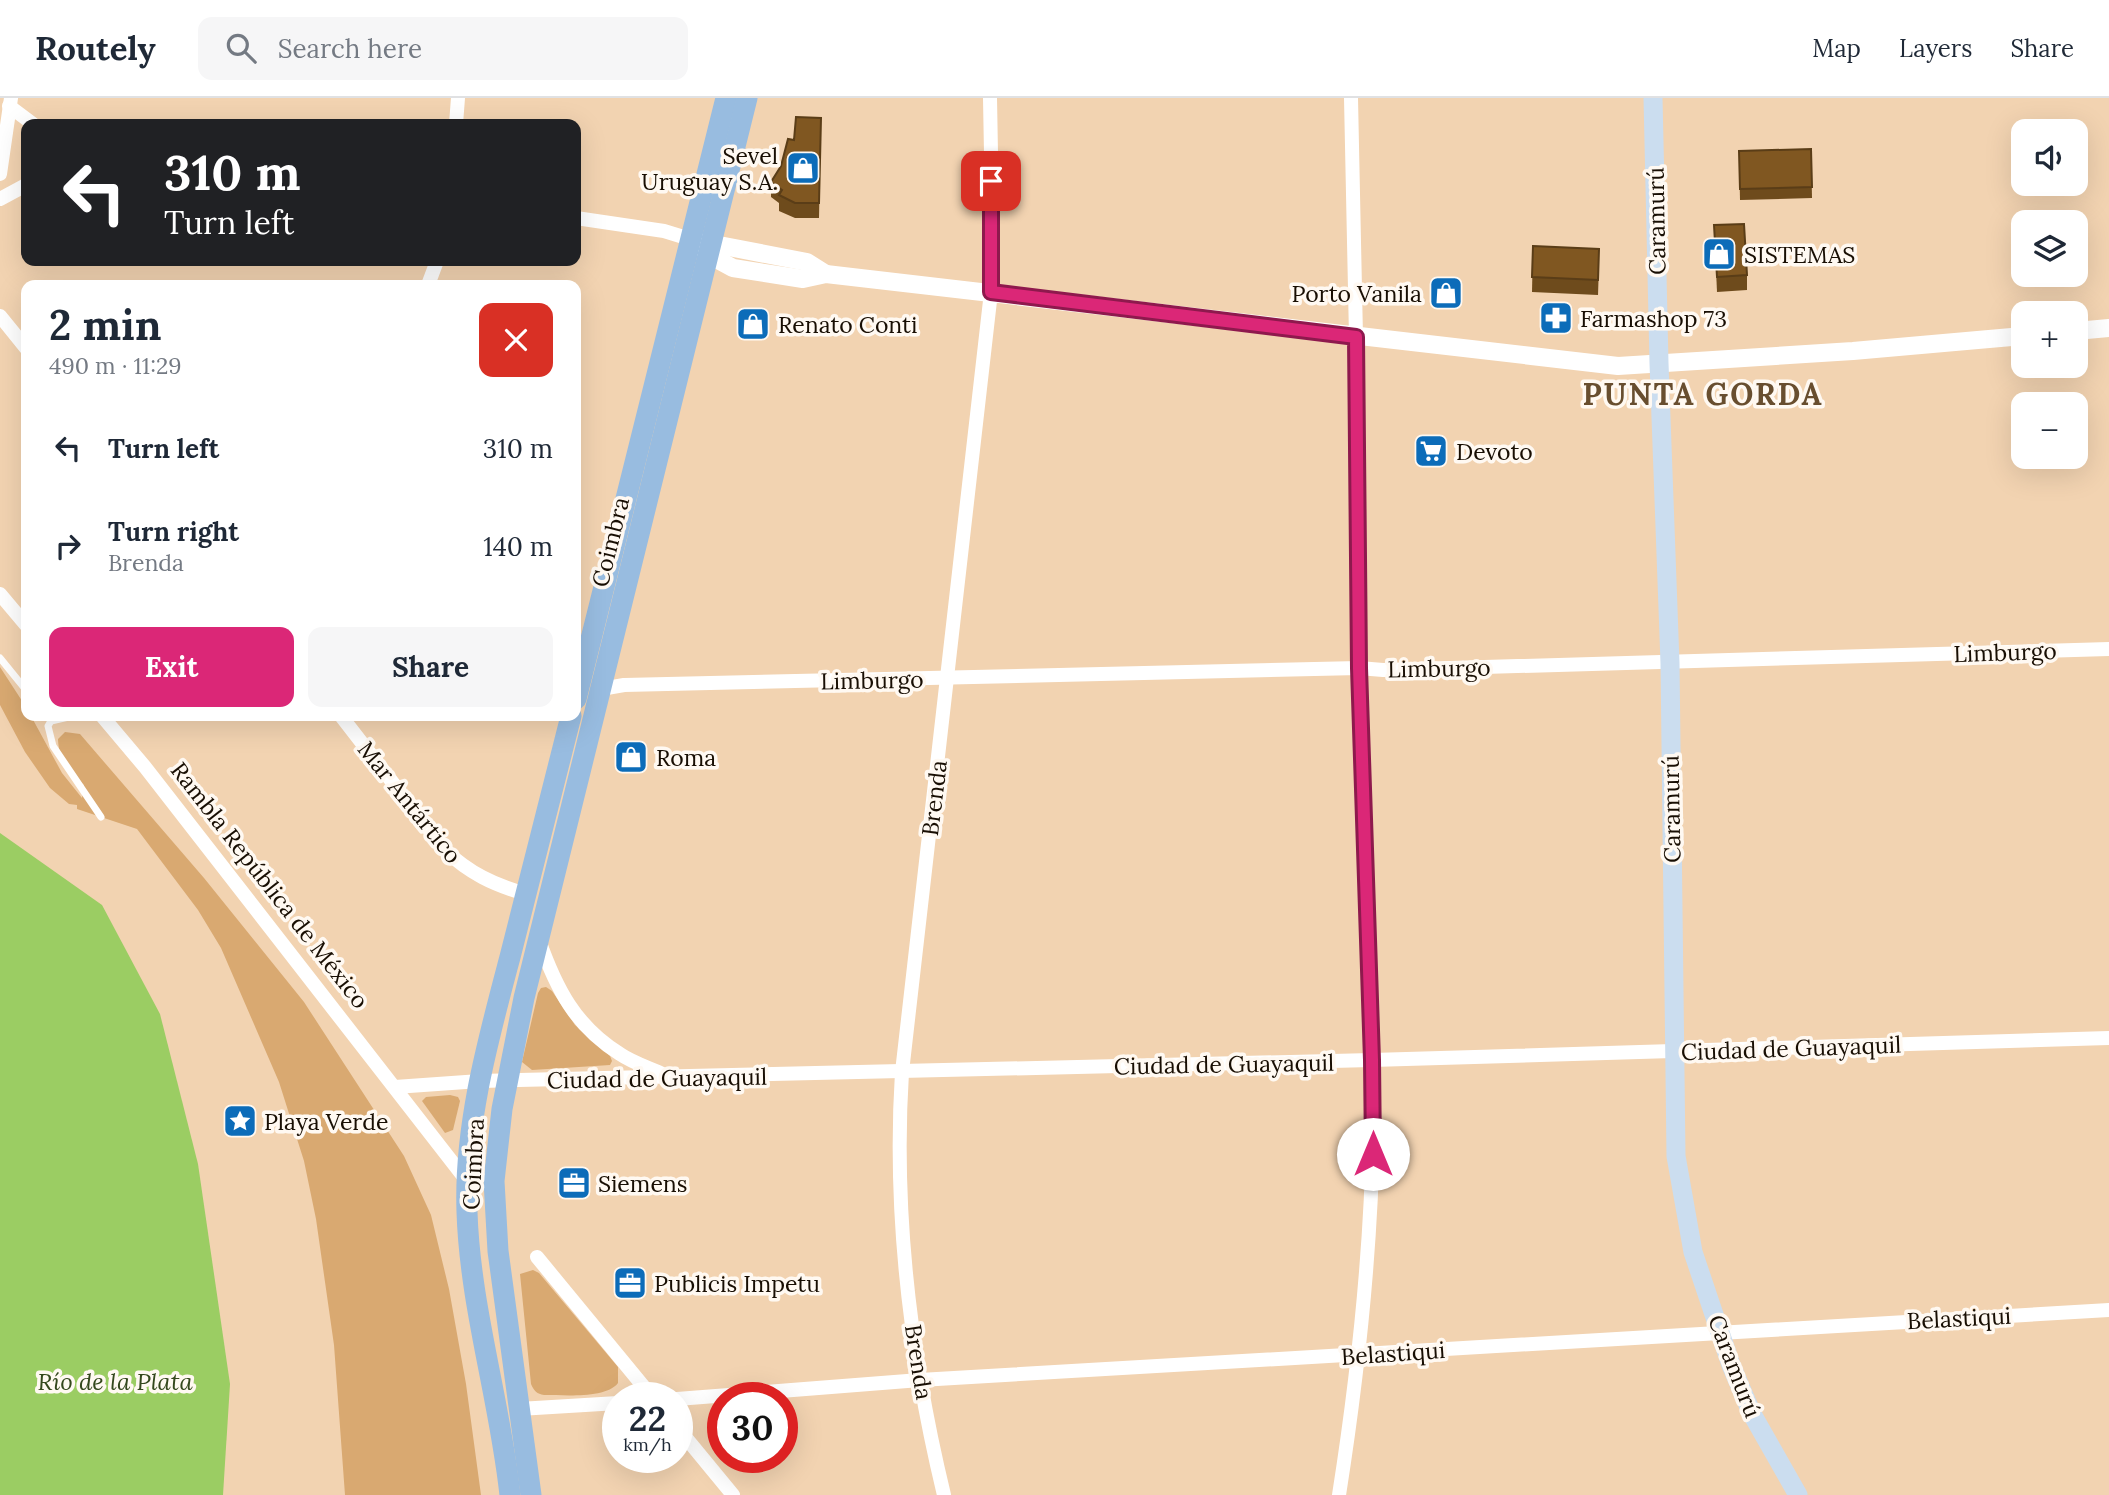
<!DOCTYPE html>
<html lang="en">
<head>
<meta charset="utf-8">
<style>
  body { margin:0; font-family:Lora,serif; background:#f6f6f7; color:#1f2937; height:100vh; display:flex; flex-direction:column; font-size:26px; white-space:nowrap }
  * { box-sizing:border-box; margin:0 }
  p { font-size:23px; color:#747a83 }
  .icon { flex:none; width:38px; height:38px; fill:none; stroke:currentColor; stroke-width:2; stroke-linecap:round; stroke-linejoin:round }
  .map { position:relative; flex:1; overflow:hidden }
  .side { position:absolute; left:21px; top:182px; width:560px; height:441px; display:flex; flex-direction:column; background:#fff; border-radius:14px; box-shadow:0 7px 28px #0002 }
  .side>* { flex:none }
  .hud { position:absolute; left:21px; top:21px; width:560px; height:147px; border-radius:14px; box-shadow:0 7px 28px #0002; background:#202124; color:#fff; overflow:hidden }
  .tools { position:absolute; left:2011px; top:21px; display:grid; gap:14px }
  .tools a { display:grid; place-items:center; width:77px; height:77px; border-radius:14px; background:#fff; box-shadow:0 7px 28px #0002; font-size:35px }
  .speed { position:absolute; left:602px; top:1284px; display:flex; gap:14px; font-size:35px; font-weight:700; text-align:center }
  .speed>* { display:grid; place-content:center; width:91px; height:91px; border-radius:50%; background:#fff; box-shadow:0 7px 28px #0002; line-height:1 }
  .speed small { font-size:18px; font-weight:400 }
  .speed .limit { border:10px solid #d22; background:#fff; color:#111 }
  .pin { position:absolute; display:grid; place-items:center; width:60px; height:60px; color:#fff; margin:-30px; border-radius:14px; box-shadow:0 4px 10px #0006 }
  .me { position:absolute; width:77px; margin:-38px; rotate:0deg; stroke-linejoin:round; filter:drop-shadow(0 0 5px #0008) }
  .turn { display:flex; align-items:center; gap:24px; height:147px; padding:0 28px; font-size:32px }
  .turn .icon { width:91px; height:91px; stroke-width:2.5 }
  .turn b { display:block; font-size:49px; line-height:60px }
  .round { display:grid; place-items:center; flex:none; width:74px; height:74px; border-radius:14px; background:#f6f6f7 }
  .headline { display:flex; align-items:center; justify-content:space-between; height:119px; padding:0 28px }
  h1 { font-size:42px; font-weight:800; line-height:52px }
  .primary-button { display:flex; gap:14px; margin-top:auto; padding:14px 28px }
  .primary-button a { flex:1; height:80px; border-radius:14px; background:#db2777; color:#fff; font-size:28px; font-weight:800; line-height:80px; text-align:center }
  .primary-button a+a { background:#f6f6f7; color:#1f2937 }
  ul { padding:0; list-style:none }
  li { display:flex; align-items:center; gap:21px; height:98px; padding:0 28px }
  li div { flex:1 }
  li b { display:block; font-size:26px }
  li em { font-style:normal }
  header { display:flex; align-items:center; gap:42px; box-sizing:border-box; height:98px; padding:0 35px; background:#fff; border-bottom:2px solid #e0e1e3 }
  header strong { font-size:33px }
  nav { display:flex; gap:38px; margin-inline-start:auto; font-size:24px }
  .search { width:490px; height:63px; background:#f6f6f7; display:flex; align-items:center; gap:18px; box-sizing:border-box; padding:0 24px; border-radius:14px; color:#747a83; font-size:26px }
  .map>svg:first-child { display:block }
  .green { fill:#d9a971 }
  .water { fill:#9bcd63 }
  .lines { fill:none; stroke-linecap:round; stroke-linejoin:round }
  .service { stroke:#fff; stroke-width:7 }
  .minor { stroke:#fff; stroke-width:14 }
  .tertiary { stroke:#fff; stroke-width:18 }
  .secondary { stroke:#cbddef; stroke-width:19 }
  .primary { stroke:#98bce0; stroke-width:21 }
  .wall { fill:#6e4b1c }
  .building { fill:#805721; stroke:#5a3d17; stroke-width:2 }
  .route-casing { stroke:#8e194d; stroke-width:18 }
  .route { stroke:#db2777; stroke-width:12 }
  .labels { text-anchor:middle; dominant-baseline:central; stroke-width:7; stroke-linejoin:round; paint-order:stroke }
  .poi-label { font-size:23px; fill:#180e03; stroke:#fff9f2; text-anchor:start }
  .street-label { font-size:23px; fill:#180e03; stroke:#fff9f2 }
  .water-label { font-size:24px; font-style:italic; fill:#34481d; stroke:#fff9f2 }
  .district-label { font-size:30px; font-weight:bold; letter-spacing:2px; fill:#684e2f; stroke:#fff9f2 }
</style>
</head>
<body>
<header>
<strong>Routely</strong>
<div class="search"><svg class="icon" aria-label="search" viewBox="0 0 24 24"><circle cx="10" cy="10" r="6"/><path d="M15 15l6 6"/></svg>Search here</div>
<nav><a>Map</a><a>Layers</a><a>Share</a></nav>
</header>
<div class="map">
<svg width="2109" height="1397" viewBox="0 0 2109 1397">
  <rect width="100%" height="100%" fill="#f2d3b1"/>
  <g class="green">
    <path d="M0 569 26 609V618H31L62 675 82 700 84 687C68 672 59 664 58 641L65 634 80 636 204 780 304 904 404 1058 431 1117 449 1191 466 1286 481 1397H345L334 1247 316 1121 304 1063 279 984 221 850 198 812 137 731 77 711V707L69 706 50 690 25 654 0 607Z"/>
    <polygon points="546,889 552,893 575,927 610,958 612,963 610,967 532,972 522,964 538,895 541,890"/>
    <polygon points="450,997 458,999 460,1003 453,1032 445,1035 422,1003 426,999"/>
    <path d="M533 1172 539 1175 618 1269V1285C606 1301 564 1297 544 1297 537 1296 534 1293 531 1286L520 1176Z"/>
  </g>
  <polygon class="water" points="0,735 102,807 160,916 198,1066 230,1286 223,1397 0,1397"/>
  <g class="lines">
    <g class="service">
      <polyline points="0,560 26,592"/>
      <polyline points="47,618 51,623 73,618"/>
      <polyline points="51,623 48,628 53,648 101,719"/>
    </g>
    <g class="minor">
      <polyline points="9,8 33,26"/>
      <polyline points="456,26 458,0"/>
      <polyline points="0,76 11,0"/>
      <polyline points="0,101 26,87"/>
      <polyline points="576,120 664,133 690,141"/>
      <polyline points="428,187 437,163"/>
      <polyline points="0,218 26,250"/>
      <polyline points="0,496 26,527"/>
      <polyline points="601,591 624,587 1359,570 1383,572 2109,551"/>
      <polyline points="102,618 145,669 467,1083"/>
      <path d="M341 618 445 752C469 775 494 787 526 796"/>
      <path d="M539 842C556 890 575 928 620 956 633 965 650 970 665 977"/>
      <polyline points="395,989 480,983 1372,962 2109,940"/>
      <polyline points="537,1159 653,1300"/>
      <polyline points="677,1301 920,1282 2109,1212"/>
      <polyline points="519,1311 618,1305"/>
      <polyline points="677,1329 733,1397"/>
      <path d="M944 1397C911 1260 893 1115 902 974L991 194 993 166 990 0"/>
      <path d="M1339 1397C1358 1276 1371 1156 1373 1034L1359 570 1356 239 1351 0"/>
    </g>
    <g class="tertiary">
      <polyline points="698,143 807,164 826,176"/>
      <polyline points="698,148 709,157 733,170 803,181 826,176 1618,268 1853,253 2023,238"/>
      <polyline points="2076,233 2109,230"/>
    </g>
    <polyline class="secondary" points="1653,0 1659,265 1670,565 1676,1058 1693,1154 1731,1267 1752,1316 1798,1397"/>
    <g class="primary">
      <polyline points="576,601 726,0"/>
      <path d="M510 1397C500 1302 470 1209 467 1114 464 1028 488 942 510 859 530 779 551 698 571 618"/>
      <polyline points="531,1397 498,1153 494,1083 502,1011 524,900 747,0"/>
    </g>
  </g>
  <g class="wall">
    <polygon points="821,20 819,120 795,120 779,113 779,105 771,99 771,84 781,68 794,42"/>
    <polygon points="1811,51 1812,100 1740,102 1739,53"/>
    <polygon points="1714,127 1747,177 1747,192 1717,194"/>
    <polygon points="1533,148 1599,166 1598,197 1532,194"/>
  </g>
  <g class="building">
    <polygon points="796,19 821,20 819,105 795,105 779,97 782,92 771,84 781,68 788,41 794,42"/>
    <polygon points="1811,51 1812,89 1740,91 1739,53"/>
    <polygon points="1744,126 1747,177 1717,179 1714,127"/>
    <polygon points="1533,148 1599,151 1598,182 1532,179"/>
  </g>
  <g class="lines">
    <defs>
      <polyline id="route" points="991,83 991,194 1356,239 1359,570 1372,962 1373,1056"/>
    </defs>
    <use href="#route" class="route-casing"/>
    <use href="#route" class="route"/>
  </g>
  <defs>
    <symbol id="shop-square" viewBox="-11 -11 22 22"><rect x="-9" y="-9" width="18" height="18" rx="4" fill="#0c6cb9" stroke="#fff9f2"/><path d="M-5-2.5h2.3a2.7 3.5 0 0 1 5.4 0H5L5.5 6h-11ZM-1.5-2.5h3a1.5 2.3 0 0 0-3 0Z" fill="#fff"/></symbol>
    <symbol id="pharmacy-square" viewBox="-11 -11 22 22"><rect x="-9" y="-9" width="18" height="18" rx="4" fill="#0c6cb9" stroke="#fff9f2"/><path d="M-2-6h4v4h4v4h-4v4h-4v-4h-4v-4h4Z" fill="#fff"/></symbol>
    <symbol id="supermarket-square" viewBox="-11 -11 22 22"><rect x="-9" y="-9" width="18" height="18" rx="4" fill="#0c6cb9" stroke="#fff9f2"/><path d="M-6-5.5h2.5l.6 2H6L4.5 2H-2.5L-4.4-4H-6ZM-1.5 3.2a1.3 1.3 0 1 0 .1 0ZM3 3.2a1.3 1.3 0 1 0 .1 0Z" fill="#fff"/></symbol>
    <symbol id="sight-square" viewBox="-11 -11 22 22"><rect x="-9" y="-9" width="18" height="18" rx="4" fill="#0c6cb9" stroke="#fff9f2"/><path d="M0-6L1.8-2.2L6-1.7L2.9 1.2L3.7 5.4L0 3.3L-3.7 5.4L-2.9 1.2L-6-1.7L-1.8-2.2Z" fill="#fff"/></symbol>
    <symbol id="office-square" viewBox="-11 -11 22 22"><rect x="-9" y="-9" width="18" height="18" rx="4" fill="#0c6cb9" stroke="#fff9f2"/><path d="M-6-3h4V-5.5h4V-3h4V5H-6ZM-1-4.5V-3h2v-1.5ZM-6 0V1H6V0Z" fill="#fff"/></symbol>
  </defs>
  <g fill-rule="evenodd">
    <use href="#shop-square" x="784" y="51" width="38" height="38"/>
    <use href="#shop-square" x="1700" y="137" width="38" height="38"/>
    <use href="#shop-square" x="1427" y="176" width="38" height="38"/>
    <use href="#pharmacy-square" x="1537" y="201" width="38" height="38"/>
    <use href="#shop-square" x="734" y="207" width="38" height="38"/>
    <use href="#supermarket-square" x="1412" y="334" width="38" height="38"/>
    <use href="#shop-square" x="612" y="640" width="38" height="38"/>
    <use href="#sight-square" x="221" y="1004" width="38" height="38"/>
    <use href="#office-square" x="555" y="1066" width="38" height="38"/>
    <use href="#office-square" x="611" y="1166" width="38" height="38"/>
  </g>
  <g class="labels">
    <g class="poi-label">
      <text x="778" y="57" text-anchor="end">Sevel<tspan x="778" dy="26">Uruguay S.A.</tspan></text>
      <text x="1744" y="156">SISTEMAS</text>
      <text x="1422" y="195" text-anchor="end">Porto Vanila</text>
      <text x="1580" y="220">Farmashop 73</text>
      <text x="778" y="226">Renato Conti</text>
      <text x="1456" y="353">Devoto</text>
      <text x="656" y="659">Roma</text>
      <text x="264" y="1023">Playa Verde</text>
      <text x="598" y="1085">Siemens</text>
      <text x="654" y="1185">Publicis Impetu</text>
    </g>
    <g class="street-label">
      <text transform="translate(1656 123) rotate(-91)">Caramurú</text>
      <text transform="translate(610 444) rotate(-76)">Coimbra</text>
      <text transform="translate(2005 554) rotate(-2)">Limburgo</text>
      <text transform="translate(1439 570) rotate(-1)">Limburgo</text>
      <text transform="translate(872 582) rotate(-1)">Limburgo</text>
      <text transform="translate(934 700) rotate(-83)">Brenda</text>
      <text transform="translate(410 704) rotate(51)">Mar Antártico</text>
      <text transform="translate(1671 711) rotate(-91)">Caramurú</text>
      <text transform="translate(270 787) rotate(52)">Rambla República de México</text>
      <text transform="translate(1791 950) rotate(-2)">Ciudad de Guayaquil</text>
      <text transform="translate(1224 966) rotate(-1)">Ciudad de Guayaquil</text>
      <text transform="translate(657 980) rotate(-1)">Ciudad de Guayaquil</text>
      <text transform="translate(473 1066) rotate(-87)">Coimbra</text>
      <text transform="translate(1959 1220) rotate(-3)">Belastiqui</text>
      <text transform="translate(1393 1255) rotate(-4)">Belastiqui</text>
      <text transform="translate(919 1264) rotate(81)">Brenda</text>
      <text transform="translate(1735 1268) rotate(69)">Caramurú</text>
    </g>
    <g class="water-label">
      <text x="115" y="1283">Río de la Plata</text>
    </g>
    <g class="district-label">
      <text x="1703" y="296">PUNTA GORDA</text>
    </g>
  </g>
</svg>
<div class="tools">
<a><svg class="icon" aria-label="sound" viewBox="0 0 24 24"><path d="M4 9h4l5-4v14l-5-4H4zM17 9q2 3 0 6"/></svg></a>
<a><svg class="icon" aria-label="layers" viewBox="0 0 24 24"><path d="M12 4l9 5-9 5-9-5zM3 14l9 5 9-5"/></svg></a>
<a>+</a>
<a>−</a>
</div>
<div class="speed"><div>22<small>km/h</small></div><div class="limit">30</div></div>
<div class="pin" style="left:991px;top:83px;background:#d93025"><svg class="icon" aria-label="arrive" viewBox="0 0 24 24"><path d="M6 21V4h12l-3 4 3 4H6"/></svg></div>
<svg class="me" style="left:1373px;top:1056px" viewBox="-20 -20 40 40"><circle r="19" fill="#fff"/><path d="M0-13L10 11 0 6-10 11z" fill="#db2777"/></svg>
<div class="hud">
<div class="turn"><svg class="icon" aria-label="left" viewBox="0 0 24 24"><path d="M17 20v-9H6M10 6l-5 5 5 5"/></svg><div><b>310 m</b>Turn left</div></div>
</div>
<section class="side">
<div class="headline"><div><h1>2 min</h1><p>490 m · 11:29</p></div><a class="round" style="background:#d93025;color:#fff"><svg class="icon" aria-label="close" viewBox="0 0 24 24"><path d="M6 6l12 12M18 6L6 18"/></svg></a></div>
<ul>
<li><svg class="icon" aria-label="left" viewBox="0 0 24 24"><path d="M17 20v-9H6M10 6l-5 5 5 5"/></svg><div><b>Turn left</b></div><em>310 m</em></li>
<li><svg class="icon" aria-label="right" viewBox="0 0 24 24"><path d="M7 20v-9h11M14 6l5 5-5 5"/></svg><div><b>Turn right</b><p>Brenda</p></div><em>140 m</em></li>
</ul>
<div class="primary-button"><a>Exit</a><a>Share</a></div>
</section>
</div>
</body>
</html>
